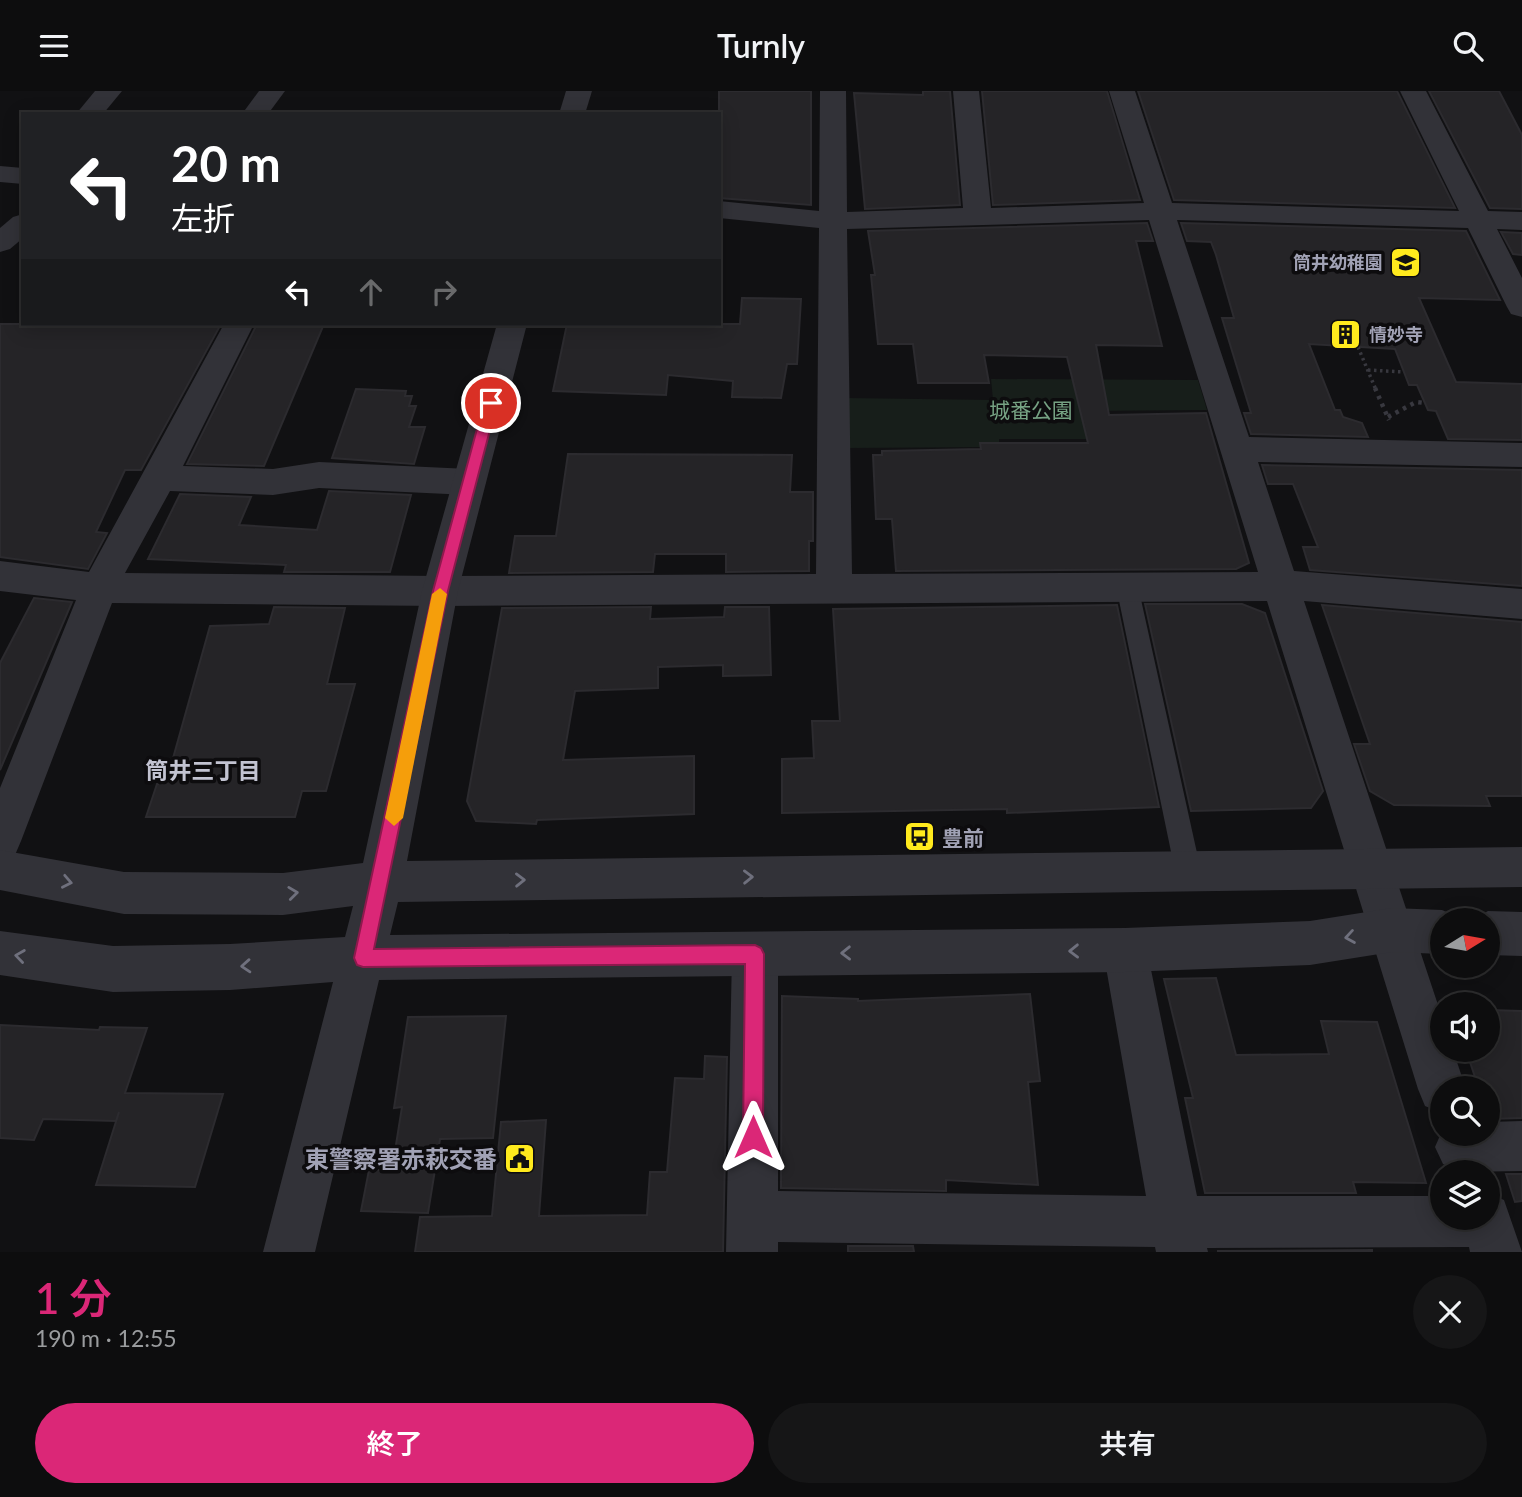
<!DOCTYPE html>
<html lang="ja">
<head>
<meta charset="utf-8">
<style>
  body { margin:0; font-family:Lato,"Noto Sans JP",sans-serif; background:#161617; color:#f1f3f6; height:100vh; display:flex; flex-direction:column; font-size:26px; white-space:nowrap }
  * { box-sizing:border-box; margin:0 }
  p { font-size:23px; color:#9a9c9e }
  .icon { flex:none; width:38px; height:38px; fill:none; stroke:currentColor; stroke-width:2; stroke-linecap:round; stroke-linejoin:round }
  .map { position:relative; height:1161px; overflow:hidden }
  .side { display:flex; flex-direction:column; background:#0d0d0e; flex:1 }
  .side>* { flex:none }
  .guide { position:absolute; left:21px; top:21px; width:700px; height:214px; border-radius:0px; box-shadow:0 4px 18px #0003,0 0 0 2px #2d2d2e; background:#202124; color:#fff; overflow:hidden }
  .needle { width:46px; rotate:79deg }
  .fabs { position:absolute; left:1430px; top:817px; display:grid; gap:14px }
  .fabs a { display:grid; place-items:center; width:70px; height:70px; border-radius:50%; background:#0d0d0e; box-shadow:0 4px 18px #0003,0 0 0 2px #2d2d2e; font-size:35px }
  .pin { position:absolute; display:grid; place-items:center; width:60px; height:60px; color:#fff; margin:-30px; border:4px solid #fff; border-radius:50%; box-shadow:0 2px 7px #0007 }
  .me { position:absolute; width:77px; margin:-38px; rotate:0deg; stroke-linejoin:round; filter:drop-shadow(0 0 5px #0008) }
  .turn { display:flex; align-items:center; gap:24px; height:147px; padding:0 35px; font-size:32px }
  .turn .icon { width:91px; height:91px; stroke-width:2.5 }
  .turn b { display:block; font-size:49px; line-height:60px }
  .lanes { display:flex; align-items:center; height:66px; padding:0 35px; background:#0003; justify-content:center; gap:35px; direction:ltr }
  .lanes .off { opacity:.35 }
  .round { display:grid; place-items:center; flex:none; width:74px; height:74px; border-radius:37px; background:#161617 }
  .head { display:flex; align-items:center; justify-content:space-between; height:119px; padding:0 35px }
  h1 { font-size:42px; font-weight:600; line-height:52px; color:#db2777 }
  .primary-button { display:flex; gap:14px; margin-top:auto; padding:14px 35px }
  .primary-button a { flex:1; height:80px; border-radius:42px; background:#db2777; color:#fff; font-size:28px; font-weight:600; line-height:80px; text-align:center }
  .primary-button a+a { background:#161617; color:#f1f3f6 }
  header { display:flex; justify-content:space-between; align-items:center; height:91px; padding:0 35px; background:#0d0d0e; font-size:32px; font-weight:600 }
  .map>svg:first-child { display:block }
  .green { fill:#171e1a }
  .building { fill:#252427; stroke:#2c2b2f; stroke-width:2 }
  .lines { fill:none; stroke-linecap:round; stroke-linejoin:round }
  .path-far1 { stroke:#38383f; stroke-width:3.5; stroke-dasharray:2.5 3.5; stroke-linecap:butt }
  .path { stroke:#38383f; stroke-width:4.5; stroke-dasharray:3.5 5; stroke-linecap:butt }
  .service { fill:#323238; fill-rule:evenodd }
  .minor { fill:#323238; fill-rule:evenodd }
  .tertiary { fill:#323238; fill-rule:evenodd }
  .oneway { stroke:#6f707d }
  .route { fill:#db2777; stroke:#8e194d; stroke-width:2 }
  .slow { fill:#f59e0b }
  .labels { text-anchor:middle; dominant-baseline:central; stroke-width:7; stroke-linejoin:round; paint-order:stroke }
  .far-poi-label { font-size:18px; font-weight:bold; fill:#a1a2b5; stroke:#0d0c0e; text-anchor:end }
  .park-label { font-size:21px; fill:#76a283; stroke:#0d0c0e }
  .poi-label { font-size:21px; font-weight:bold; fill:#a1a2b5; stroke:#0d0c0e; text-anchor:start }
  .neighbourhood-label { font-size:23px; font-weight:bold; fill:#c2c3d1; stroke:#0d0c0e }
  .near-poi-label { font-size:24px; font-weight:bold; fill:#a1a2b5; stroke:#0d0c0e; text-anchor:end }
</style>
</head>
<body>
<header><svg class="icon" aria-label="menu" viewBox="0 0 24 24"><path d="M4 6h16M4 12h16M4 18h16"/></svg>Turnly<svg class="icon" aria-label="search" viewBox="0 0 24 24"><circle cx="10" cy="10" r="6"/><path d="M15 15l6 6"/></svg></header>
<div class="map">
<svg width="1522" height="1161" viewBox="0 0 1522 1161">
  <rect width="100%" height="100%" fill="#111113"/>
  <polygon class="green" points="991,288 1198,289 1207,319 1084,320 1091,348 999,348 999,356 848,357 846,307 993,309"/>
  <g class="building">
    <polygon points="719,0 811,0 811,114 719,107"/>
    <polygon points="923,0 950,0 960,114 865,118 854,2 923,4"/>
    <polygon points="982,0 1107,0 1140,109 993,114"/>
    <polygon points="1138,0 1397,0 1455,117 1174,109"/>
    <polygon points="1429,0 1499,0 1522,44 1522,118 1490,117"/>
    <polygon points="1147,132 1153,150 1136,150 1162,255 1096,254 1109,324 1206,322 1249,472 1236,478 896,480 892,428 876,428 873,364 882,364 882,360 981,358 980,352 1088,352 1067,266 984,264 989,292 918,292 913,253 878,253 871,184 875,184 868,140"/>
    <polygon points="1181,132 1466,140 1500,209 1419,207 1456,291 1522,293 1522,349 1448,348 1436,320 1428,319 1417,294 1409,294 1395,258 1309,253 1335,319 1340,319 1343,326 1362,332 1368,346 1251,343 1244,322 1251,322 1222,227 1234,227 1216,164 1211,151 1187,150"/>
    <polygon points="1501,141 1522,142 1522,164 1513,163"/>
    <polygon points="742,207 801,208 797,273 787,273 781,307 732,306 733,290 668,284 666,304 553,300 567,233 740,233"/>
    <polygon points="0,233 221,233 141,379 125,379 96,441 107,442 88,478 0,466"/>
    <polygon points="257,233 324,233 264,375 187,373"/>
    <polygon points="356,298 406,300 405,305 412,305 409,315 416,315 409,336 425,336 414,373 332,367"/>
    <polygon points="568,363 792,364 790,401 813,401 813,450 809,450 809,480 726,481 726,463 655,463 653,481 509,482 515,445 556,445"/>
    <polygon points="1262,374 1522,379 1522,495 1310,479 1303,456 1318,456 1293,393 1268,393"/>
    <polygon points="329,400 411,404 390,481 284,481 286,474 148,468 180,403 251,406 239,434 317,439"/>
    <polygon points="34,507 72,511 0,679 0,572"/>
    <polygon points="1145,513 1242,513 1265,522 1323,700 1311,717 1191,720"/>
    <polygon points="1117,514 1159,716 1007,722 1007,718 782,722 782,668 814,667 812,630 840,630 833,518"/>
    <polygon points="1322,514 1522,531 1522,705 1486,705 1490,715 1394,714 1370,700 1354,653 1370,653"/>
    <polygon points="274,516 345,517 327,593 355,593 326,700 302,700 295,726 146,726 157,693 162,693 166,678 170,678 210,535 269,533"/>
    <polygon points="651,516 650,528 724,526 725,516 769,516 771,584 723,585 723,574 658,576 658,597 575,600 563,669 694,665 694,723 537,729 536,733 476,730 467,710 502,517"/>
    <polygon points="1216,887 1236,964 1329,963 1321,930 1377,931 1426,1092 1353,1091 1356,1102 1205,1102 1185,1007 1193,1007 1164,888"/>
    <polygon points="1030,903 1040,990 1028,991 1038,1094 946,1089 946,1100 781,1097 782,905 858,908 858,910"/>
    <polygon points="1488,919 1522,920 1522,1027 1489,1028 1488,998 1479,998 1466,959 1488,959"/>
    <polygon points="506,925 493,1047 440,1048 428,1122 361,1120 369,1079 392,1079 402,1016 394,1017 408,926"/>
    <polygon points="0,934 99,939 100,936 147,937 125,1002 223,1003 195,1096 96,1094 119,1021 116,1030 43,1028 34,1049 0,1047"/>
    <polygon points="705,965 727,966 723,1161 415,1161 420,1126 492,1125 501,1031 546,1029 539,1125 647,1124 650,1081 667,1081 675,987 704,988"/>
    <polygon points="1506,1083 1522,1083 1522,1110 1515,1111"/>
    <polygon points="848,1155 913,1155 914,1161 848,1161"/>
    <polygon points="1372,1159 1372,1161 1217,1160"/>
  </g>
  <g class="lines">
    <g class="path-far1">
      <polyline points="1358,256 1376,299"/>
      <polyline points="1368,279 1404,281"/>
    </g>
    <g class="path">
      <polyline points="1375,297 1389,329"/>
      <polyline points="1388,326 1416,311 1425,312"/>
    </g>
    <polygon class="service" points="1127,486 1135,489 1138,495 1201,780 1197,789 1188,792 1179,789 1175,780 1116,495 1119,489"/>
    <g class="minor">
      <polygon points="95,0 122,0 103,23 76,23"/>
      <polygon points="259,0 285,0 268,23 242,23"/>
      <path d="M820 0H846L847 121 963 117 953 0H979L991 117 1144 112 1109 0H1135L1172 112 1459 120 1400 0H1426L1488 120 1522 121V139L1497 138 1522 187V226L1511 223 1507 216 1468 137 1177 129 1249 346 1522 352V376L1258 371 1294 480 1522 498V528L1304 510 1442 926V959H1453L1466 998H1442V1022L1425 1015 1418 998 1267 510 440 515 112 512 21 750 15 764 0 770V697L76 509 0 500V470L89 481 224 233H254L183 375 273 378 319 371 469 378 481 382 486 391 481 400 469 404 319 397 273 404 170 400 125 482 440 485 816 483 819 137 719 127V110L819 120ZM1149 129 1258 481 852 483 847 138Z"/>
      <polygon points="0,75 23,77 23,93 0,91"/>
      <polygon points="23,123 23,147 10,158 0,161 0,137 13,126"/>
      <polygon points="1125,837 1141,843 1147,859 1197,1105 1442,1105 1442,1127 1488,1127 1488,1102 1504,1109 1522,1161 1470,1161 1469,1156 1207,1157 1208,1161 1156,1161 1155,1156 778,1151 778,1161 726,1161 732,863 739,847 755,841 771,847 778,863 778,1100 1146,1105 1103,859 1109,843"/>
      <polygon points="1522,1030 1522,1080 1460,1081 1443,1073 1435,1056 1442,1040 1442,1043 1488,1043 1488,1031"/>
    </g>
    <g class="tertiary">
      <polygon points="566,0 592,0 585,23 559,23"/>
      <polygon points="497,233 527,233 458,500 407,770 1522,756 1522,796 398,811 390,844 1125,837 1310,830 1392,817 1442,819 1458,826 1459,830 1442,830 1442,863 1392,861 1310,874 1125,881 379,889 315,1161 263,1161 333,891 230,899 113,901 0,884 0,840 113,855 230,853 345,846 353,815 283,824 124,823 0,799 0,759 124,781 283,782 363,772 422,500"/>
      <polygon points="1488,820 1522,821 1522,865 1488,864 1488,830 1471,830"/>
    </g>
  </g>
  <defs><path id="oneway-chevron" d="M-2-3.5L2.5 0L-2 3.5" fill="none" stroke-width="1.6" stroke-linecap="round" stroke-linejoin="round" transform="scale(1.75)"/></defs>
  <g class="oneway">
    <use href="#oneway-chevron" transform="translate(748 786) rotate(-1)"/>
    <use href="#oneway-chevron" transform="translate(520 789) rotate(-1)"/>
    <use href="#oneway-chevron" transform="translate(67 791) rotate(11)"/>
    <use href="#oneway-chevron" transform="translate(293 802) rotate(-7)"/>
    <use href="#oneway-chevron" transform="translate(1350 846) rotate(171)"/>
    <use href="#oneway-chevron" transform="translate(1074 860) rotate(179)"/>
    <use href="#oneway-chevron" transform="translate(846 862) rotate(179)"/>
    <use href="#oneway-chevron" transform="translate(20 865) rotate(-172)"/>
    <use href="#oneway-chevron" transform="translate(246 875) rotate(176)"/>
  </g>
  <polygon class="route" points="491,307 497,312 448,500 374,858 755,854 761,857 764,863 763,1046 760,1054 753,1057 746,1054 743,1046 745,873 363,876 357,874 354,867 433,500 484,312"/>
  <polygon class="slow" points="440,497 447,503 403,727 394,735 385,727 432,503"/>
  <defs>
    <symbol id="school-square" viewBox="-11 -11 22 22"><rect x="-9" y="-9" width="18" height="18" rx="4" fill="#ffea1d" stroke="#0d0c0e"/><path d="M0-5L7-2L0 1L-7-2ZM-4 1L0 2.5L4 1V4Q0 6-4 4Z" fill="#111"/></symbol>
    <symbol id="building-square" viewBox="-11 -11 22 22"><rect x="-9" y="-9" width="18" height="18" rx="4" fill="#ffea1d" stroke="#0d0c0e"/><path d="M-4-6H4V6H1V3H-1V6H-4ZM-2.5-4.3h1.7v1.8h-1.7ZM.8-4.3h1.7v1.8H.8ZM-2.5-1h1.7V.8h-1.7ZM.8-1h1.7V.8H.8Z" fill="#111"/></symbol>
    <symbol id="bus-square" viewBox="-11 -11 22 22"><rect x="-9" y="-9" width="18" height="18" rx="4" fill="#ffea1d" stroke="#0d0c0e"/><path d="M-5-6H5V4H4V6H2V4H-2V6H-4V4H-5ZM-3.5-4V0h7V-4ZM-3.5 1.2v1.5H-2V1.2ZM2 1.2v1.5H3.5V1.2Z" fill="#111"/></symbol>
    <symbol id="civic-square" viewBox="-11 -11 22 22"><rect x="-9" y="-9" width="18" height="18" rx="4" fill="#ffea1d" stroke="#0d0c0e"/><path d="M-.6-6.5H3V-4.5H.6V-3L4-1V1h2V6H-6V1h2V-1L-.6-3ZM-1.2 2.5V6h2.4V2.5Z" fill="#111"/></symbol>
  </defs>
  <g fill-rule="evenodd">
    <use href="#school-square" x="1388" y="154" width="35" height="35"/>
    <use href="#building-square" x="1328" y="226" width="35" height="35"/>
    <use href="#bus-square" x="902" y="728" width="35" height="35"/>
    <use href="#civic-square" x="502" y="1050" width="35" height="35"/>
  </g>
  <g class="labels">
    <g class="far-poi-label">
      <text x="1383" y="171">筒井幼稚園</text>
      <text x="1369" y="243" text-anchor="start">情妙寺</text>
    </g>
    <g class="park-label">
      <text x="1031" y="318">城番公園</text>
    </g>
    <g class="poi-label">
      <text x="942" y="746">豊前</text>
    </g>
    <g class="neighbourhood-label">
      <text x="203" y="679">筒井三丁目</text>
    </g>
    <g class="near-poi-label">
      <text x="497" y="1067">東警察署赤萩交番</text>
    </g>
  </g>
</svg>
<div class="fabs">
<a><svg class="needle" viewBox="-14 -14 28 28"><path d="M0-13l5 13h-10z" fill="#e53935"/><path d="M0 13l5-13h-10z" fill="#9a9c9e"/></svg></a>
<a><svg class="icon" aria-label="sound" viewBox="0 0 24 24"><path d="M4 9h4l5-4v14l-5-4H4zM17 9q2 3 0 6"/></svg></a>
<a><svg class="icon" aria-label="search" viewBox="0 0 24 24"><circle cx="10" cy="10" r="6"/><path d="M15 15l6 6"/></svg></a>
<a><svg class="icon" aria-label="layers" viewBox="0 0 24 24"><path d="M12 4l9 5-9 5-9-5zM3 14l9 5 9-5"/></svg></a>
</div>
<div class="pin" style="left:491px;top:312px;background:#d93025"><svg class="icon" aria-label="arrive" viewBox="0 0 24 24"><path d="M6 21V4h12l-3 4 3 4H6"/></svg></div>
<svg class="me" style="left:753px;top:1046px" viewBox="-20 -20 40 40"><path d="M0-17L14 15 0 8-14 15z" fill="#db2777" stroke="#fff" stroke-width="4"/></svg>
<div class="guide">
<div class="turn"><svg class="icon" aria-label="left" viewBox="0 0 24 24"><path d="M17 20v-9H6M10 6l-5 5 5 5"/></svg><div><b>20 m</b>左折</div></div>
<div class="lanes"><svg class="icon" aria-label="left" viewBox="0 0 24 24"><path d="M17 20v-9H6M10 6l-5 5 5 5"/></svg><svg class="icon off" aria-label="ahead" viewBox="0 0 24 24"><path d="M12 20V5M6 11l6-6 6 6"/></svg><svg class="icon off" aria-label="right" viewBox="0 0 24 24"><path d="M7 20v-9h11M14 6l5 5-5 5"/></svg></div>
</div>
</div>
<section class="side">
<div class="head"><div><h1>1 分</h1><p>190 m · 12:55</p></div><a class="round"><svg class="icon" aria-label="close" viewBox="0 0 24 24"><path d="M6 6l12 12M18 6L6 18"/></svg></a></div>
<div class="primary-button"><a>終了</a><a>共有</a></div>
</section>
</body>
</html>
